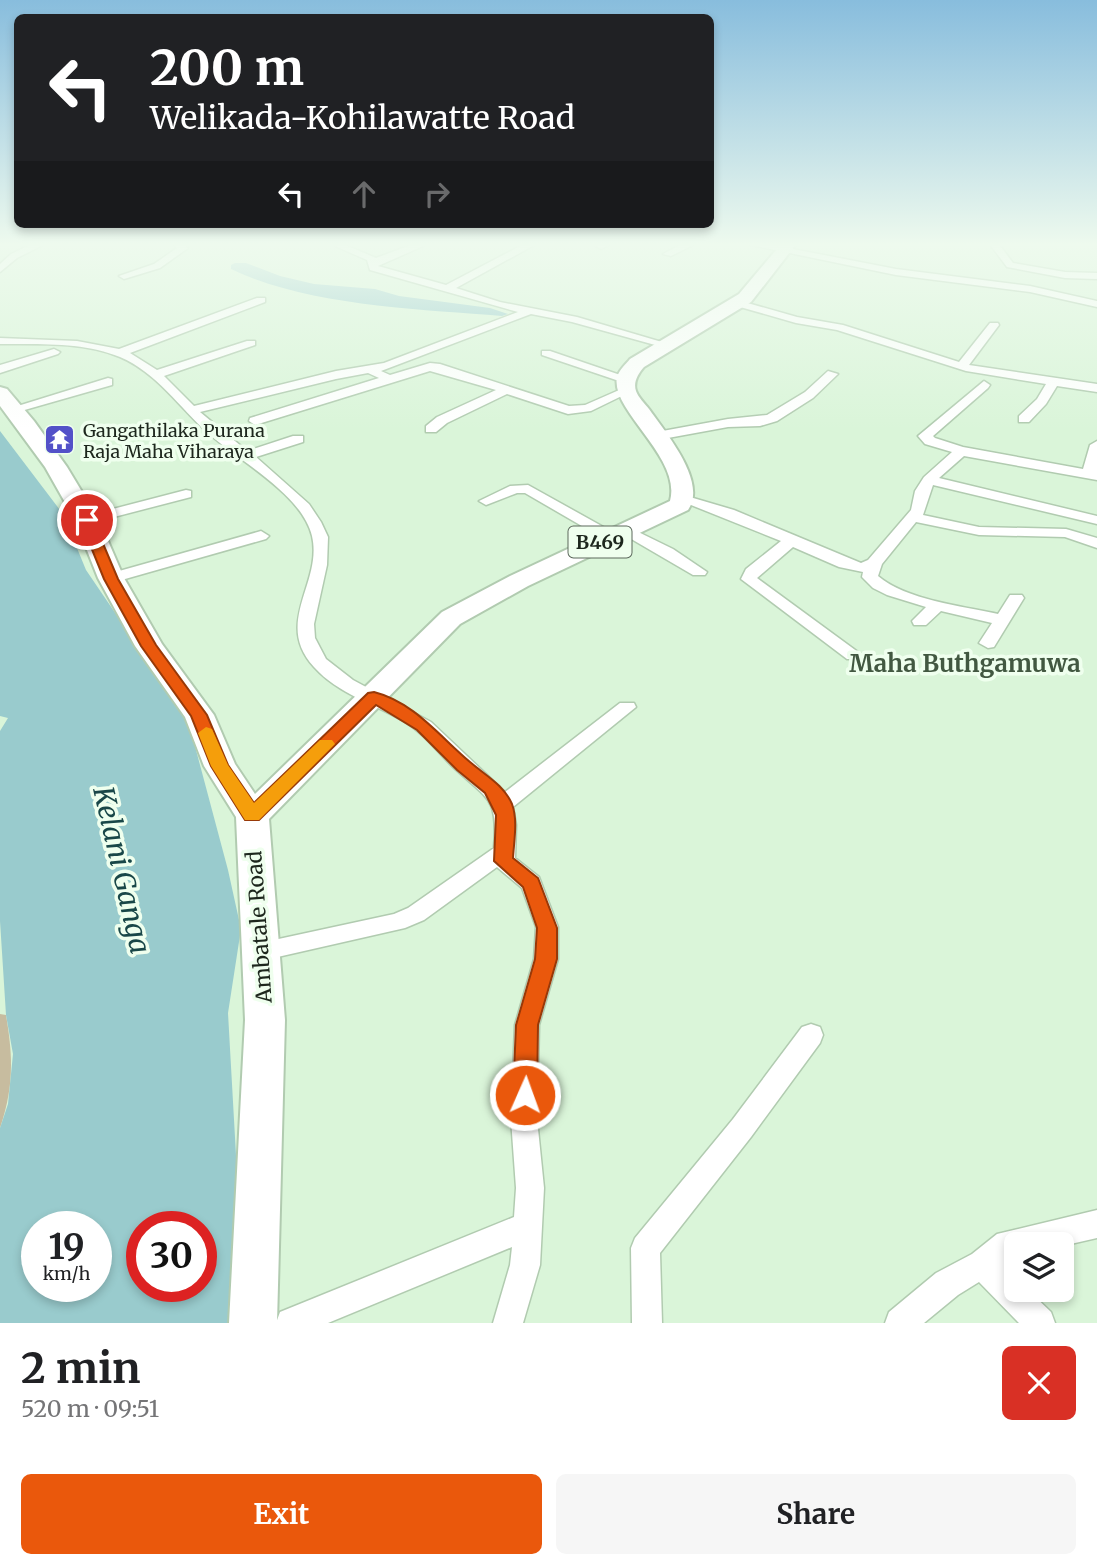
<!DOCTYPE html>
<html lang="en">
<head>
<meta charset="utf-8">
<style>
  body { margin:0; font-family:Merriweather,serif; background:#f6f6f6; color:#202124; height:100vh; display:flex; flex-direction:column; font-size:26px; white-space:nowrap }
  * { box-sizing:border-box; margin:0 }
  p { font-size:23px; color:#757577 }
  .icon { flex:none; width:38px; height:38px; fill:none; stroke:currentColor; stroke-width:2; stroke-linecap:round; stroke-linejoin:round }
  .map { position:relative; height:1323px; overflow:hidden }
  .panel { display:flex; flex-direction:column; background:#fff; flex:1 }
  .panel>* { flex:none }
  .guide { position:absolute; left:14px; top:14px; width:700px; height:214px; border-radius:10px; box-shadow:0 4px 10px #0003; background:#202124; color:#fff; overflow:hidden }
  .fabs { position:absolute; left:1004px; top:1232px; display:grid; gap:14px }
  .fabs a { display:grid; place-items:center; width:70px; height:70px; border-radius:10px; background:#fff; box-shadow:0 4px 10px #0003; font-size:35px }
  .speed { position:absolute; left:21px; top:1211px; display:flex; gap:14px; font-size:35px; font-weight:700; text-align:center }
  .speed>* { display:grid; place-content:center; width:91px; height:91px; border-radius:50%; background:#fff; box-shadow:0 4px 10px #0003; line-height:1 }
  .speed small { font-size:18px; font-weight:400 }
  .speed .limit { border:10px solid #d22; background:#fff; color:#111 }
  .pin { position:absolute; display:grid; place-items:center; width:60px; height:60px; color:#fff; margin:-30px; border:4px solid #fff; border-radius:50%; box-shadow:0 2px 7px #0007 }
  .me { position:absolute; width:77px; margin:-38px; rotate:2deg; stroke-linejoin:round; filter:drop-shadow(0 0 5px #0008) }
  .turn { display:flex; align-items:center; gap:24px; height:147px; padding:0 21px; font-size:32px }
  .turn .icon { width:91px; height:91px; stroke-width:2.5 }
  .turn b { display:block; font-size:49px; line-height:60px }
  .lanes { display:flex; align-items:center; height:66px; padding:0 21px; background:#0003; justify-content:center; gap:35px; direction:ltr }
  .lanes .off { opacity:.35 }
  .round { display:grid; place-items:center; flex:none; width:74px; height:74px; border-radius:10px; background:#f6f6f6 }
  .headline { display:flex; align-items:center; justify-content:space-between; height:119px; padding:0 21px }
  h1 { font-size:42px; font-weight:700; line-height:52px }
  .primary-button { display:flex; gap:14px; margin-top:auto; padding:14px 21px }
  .primary-button a { flex:1; height:80px; border-radius:10px; background:#ea580c; color:#fff; font-size:28px; font-weight:700; line-height:80px; text-align:center }
  .primary-button a+a { background:#f6f6f6; color:#202124 }
  .map>svg:first-child { display:block }
  .green { fill:#c7bc9f }
  .water { fill:#99cbcd; fill-rule:evenodd }
  .lines { fill:none; stroke-linecap:round; stroke-linejoin:round }
  .minor-casing { stroke:#b1cbb0; stroke-width:3 }
  .primary-casing { stroke:#b1cbb0; stroke-width:4 }
  .minor { fill:#fff; fill-rule:evenodd }
  .primary { fill:#fff; fill-rule:evenodd }
  .route { fill:#ea580c; stroke:#983908; stroke-width:2 }
  .slow { fill:#f59e0b }
  .labels { text-anchor:middle; dominant-baseline:central; stroke-width:7; stroke-linejoin:round; paint-order:stroke }
  .far-poi-label { font-size:18px; fill:#1d271d; stroke:#efffee; text-anchor:start }
  .shield { fill:#efffee; stroke:#5c685c; stroke-width:2 }
  .shield-label { font-size:19px; font-weight:bold; fill:#1d271d }
  .street-label { font-size:21px; fill:#1d271d; stroke:#efffee }
  .quarter-label { font-size:24px; font-weight:bold; fill:#425841; stroke:#efffee }
  .near-water-label { font-size:28px; font-style:italic; fill:#194748; stroke:#efffee }
</style>
</head>
<body>
<div class="map">
<svg width="1097" height="1323" viewBox="0 0 1097 1323">
  <rect width="100%" height="100%" fill="#daf5d9"/>
  <path class="green" d="M0 1014 6 1015C13 1057 14 1086 0 1128Z"/>
  <g class="water">
    <path d="M235 263H246L280 276 314 284 375 289 399 296 490 308 508 314 502 316C418 309 308 306 231 269V265Z"/>
    <path d="M0 431 63 514 86 570 188 720 228 870 241 929 228 1013 241 1244 236 1323H0V1128L8 1104 13 1054 6 1015 0 921V731L8 718 0 716ZM37 1227H96V1286H37ZM142 1227H201V1286H142Z"/>
  </g>
  <g class="lines">
    <defs>
      <g id="minor">
        <polygon points="34,243 47,243 17,258 0,272 0,264 11,254"/>
        <polygon points="173,243 183,243 188,248 160,268 124,279 119,276 154,264 177,248"/>
        <path d="M416 243H430L378 266 446 285 526 243H538L456 288 500 302 577 317 672 345 666 348 572 322 531 314 381 371 390 375 430 363 440 364 569 406 585 405 626 387 632 391 591 411 568 414 507 394 447 423 436 432H426V426L437 417 496 390 430 371 255 425 249 421 250 418 379 378 368 373 336 379 200 412 247 451 293 436H303V442L256 457 309 504 321 522 328 537 327 565 314 624 315 638 326 659 353 680 431 722 505 792 620 703H634L636 707 513 807 516 825 515 858 539 877 558 927V959L539 1025 537 1119 544 1188 540 1265 523 1323H493L510 1265 512 1247 328 1323H276L280 1312 514 1217 516 1188 511 1119 515 1025 534 959 536 927 522 888 497 867 424 920 405 928 260 961 252 959 248 952 252 945 260 943 394 914 408 908 494 848C498 798 489 800 455 769 438 753 425 734 405 722 375 704 338 694 314 667 273 622 323 583 312 536 302 494 239 461 208 433 180 408 156 372 120 357 84 342 39 344 0 344V338L77 341 119 349 257 298H265V302L130 353 157 370 247 341H255V345L164 376 194 406 336 371 384 363 518 312 370 270 367 260 335 246 343 244 376 258Z"/>
        <polygon points="599,243 612,243 601,249 596,246"/>
        <polygon points="684,243 697,243 671,256 663,254"/>
        <polygon points="741,243 762,243 896,269 1030,286 1097,301 1097,307 1030,292 896,275"/>
        <polygon points="989,243 998,243 1013,263 1065,272 1097,273 1097,279 1065,278 1007,267"/>
        <polygon points="737,300 797,317 843,325 959,362 990,323 998,323 999,325 969,365 1097,384 1097,392 1057,386 1046,404 1029,422 1019,422 1019,416 1037,399 1046,384 966,371 837,330 796,323 733,305 733,301"/>
        <polygon points="54,349 60,352 58,354 0,373 0,365"/>
        <polygon points="542,351 550,351 632,379 622,382 542,355"/>
        <polygon points="828,371 838,374 813,398 777,421 760,426 728,427 657,440 650,436 657,432 728,419 767,415 805,392"/>
        <polygon points="108,378 112,379 112,385 14,413 8,409"/>
        <path d="M984 381 990 385 988 388 933 436 935 438 963 447 1083 469 1090 445 1097 441V480L964 456 939 478 1097 516V524L933 485 923 515 979 527 1066 529 1097 538V548L1065 537 979 535 916 522 882 564 878 576C906 600 962 606 998 614L1010 595H1022L1024 598 994 647 988 648 979 643 992 623 941 611 926 625H914L912 621 926 607 887 595 873 588 862 577 863 572 839 567 793 547 757 578 862 655 859 659H847L741 579 746 569 781 541 676 499 683 495 734 510 861 563 868 560 911 510 915 491 924 477 952 452 925 444 918 436Z"/>
        <polygon points="528,485 616,534 619,537 611,542 606,540 525,493 517,493 486,505 479,501 510,486"/>
        <polygon points="186,490 191,491 191,497 87,524 80,520 82,517"/>
        <polygon points="626,526 673,549 707,572 705,575 693,575 621,533 619,530"/>
        <polygon points="261,531 269,536 266,539 111,583 103,578 105,575"/>
        <polygon points="811,1024 820,1027 823,1035 820,1043 751,1137 660,1253 662,1323 632,1323 631,1248 635,1238 733,1119 802,1027"/>
        <polygon points="1097,1210 1097,1238 1062,1246 1017,1244 1017,1256 1004,1265 1017,1278 1017,1290 1028,1290 1051,1312 1055,1323 1019,1323 979,1282 958,1295 924,1323 885,1323 889,1312 936,1273 972,1254 997,1234"/>
      </g>
      <path id="primary" d="M782 243H797L751 302 644 367C638 374 633 382 636 391 638 397 645 404 649 409 665 432 708 482 688 510L528 586 460 624 269 819 285 1020 277 1323H229L245 1020 236 817 204 766 185 717 135 646 98 578 75 520 45 467 0 406V387L7 389 34 421 67 467 99 520 124 578 162 644 214 715 235 764 255 794 442 612 510 576 670 501C682 457 610 411 617 377 619 370 626 364 630 359L739 294Z"/>
    </defs>
    <use href="#minor" class="minor-casing"/>
    <use href="#primary" class="primary-casing"/>
    <use href="#minor" class="minor"/>
    <use href="#primary" class="primary"/>
  </g>
  <linearGradient id="sky" x2="0" y2="1"><stop stop-color="#88bddd"/><stop offset="0.57" stop-color="#eefaee"/><stop offset="1" stop-color="#eefaee" stop-opacity="0"/></linearGradient>
  <rect width="1097" height="429" fill="url(#sky)"/>
  <path class="route" d="M87 516 93 520 118 579 156 645 207 715 228 765 254 803 368 693 374 692C414 702 440 737 470 762 485 775 504 785 512 804 518 820 514 841 513 858L538 878 557 928V959L538 1025 537 1095 533 1103 525 1106 516 1103 513 1095 516 1025 535 959 537 928 523 887 494 861 496 815 485 793 457 770 417 730 376 705 259 820H245L211 766 191 716 141 646 104 579 80 520Z"/>
  <polygon class="slow" points="206,727 212,729 228,765 254,803 320,740 332,740 335,744 259,820 245,820 211,766 198,733"/>
  <defs>
    <symbol id="temple-square" viewBox="-11 -11 22 22"><rect x="-9" y="-9" width="18" height="18" rx="4" fill="#5351c8" stroke="#efffee"/><path d="M0-6L5-2H3V0L6.5 2.5H4V6H1.5V3h-3V6H-4V2.5H-6.5L-3 0V-2H-5Z" fill="#fff"/></symbol>
  </defs>
  <g fill-rule="evenodd">
    <use href="#temple-square" x="42" y="422" width="35" height="35"/>
  </g>
  <g class="labels">
    <g class="far-poi-label">
      <text x="83" y="430">Gangathilaka Purana<tspan x="83" dy="21">Raja Maha Viharaya</tspan></text>
    </g>
    <rect class="shield" x="568.5" y="526.5" width="63" height="31" rx="5"/>
    <g class="shield-label">
      <text x="600" y="542">B469</text>
    </g>
    <g class="street-label">
      <text transform="translate(259 927) rotate(-94)">Ambatale Road</text>
    </g>
    <g class="quarter-label">
      <text x="965" y="663">Maha Buthgamuwa</text>
    </g>
    <g class="near-water-label">
      <text transform="translate(122 870) rotate(77)">Kelani Ganga</text>
    </g>
  </g>
</svg>
<div class="fabs">
<a><svg class="icon" aria-label="layers" viewBox="0 0 24 24"><path d="M12 4l9 5-9 5-9-5zM3 14l9 5 9-5"/></svg></a>
</div>
<div class="speed"><div>19<small>km/h</small></div><div class="limit">30</div></div>
<div class="pin" style="left:87px;top:520px;background:#d93025"><svg class="icon" aria-label="arrive" viewBox="0 0 24 24"><path d="M6 21V4h12l-3 4 3 4H6"/></svg></div>
<svg class="me" style="left:525px;top:1095px" viewBox="-20 -20 40 40"><circle r="17" fill="#ea580c" stroke="#fff" stroke-width="3"/><path d="M0-11L8 9 0 5-8 9z" fill="#fff"/></svg>
<div class="guide">
<div class="turn"><svg class="icon" aria-label="left" viewBox="0 0 24 24"><path d="M17 20v-9H6M10 6l-5 5 5 5"/></svg><div><b>200 m</b>Welikada-Kohilawatte Road</div></div>
<div class="lanes"><svg class="icon" aria-label="left" viewBox="0 0 24 24"><path d="M17 20v-9H6M10 6l-5 5 5 5"/></svg><svg class="icon off" aria-label="ahead" viewBox="0 0 24 24"><path d="M12 20V5M6 11l6-6 6 6"/></svg><svg class="icon off" aria-label="right" viewBox="0 0 24 24"><path d="M7 20v-9h11M14 6l5 5-5 5"/></svg></div>
</div>
</div>
<section class="panel">
<div class="headline"><div><h1>2 min</h1><p>520 m · 09:51</p></div><a class="round" style="background:#d93025;color:#fff"><svg class="icon" aria-label="close" viewBox="0 0 24 24"><path d="M6 6l12 12M18 6L6 18"/></svg></a></div>
<div class="primary-button"><a>Exit</a><a>Share</a></div>
</section>
</body>
</html>
